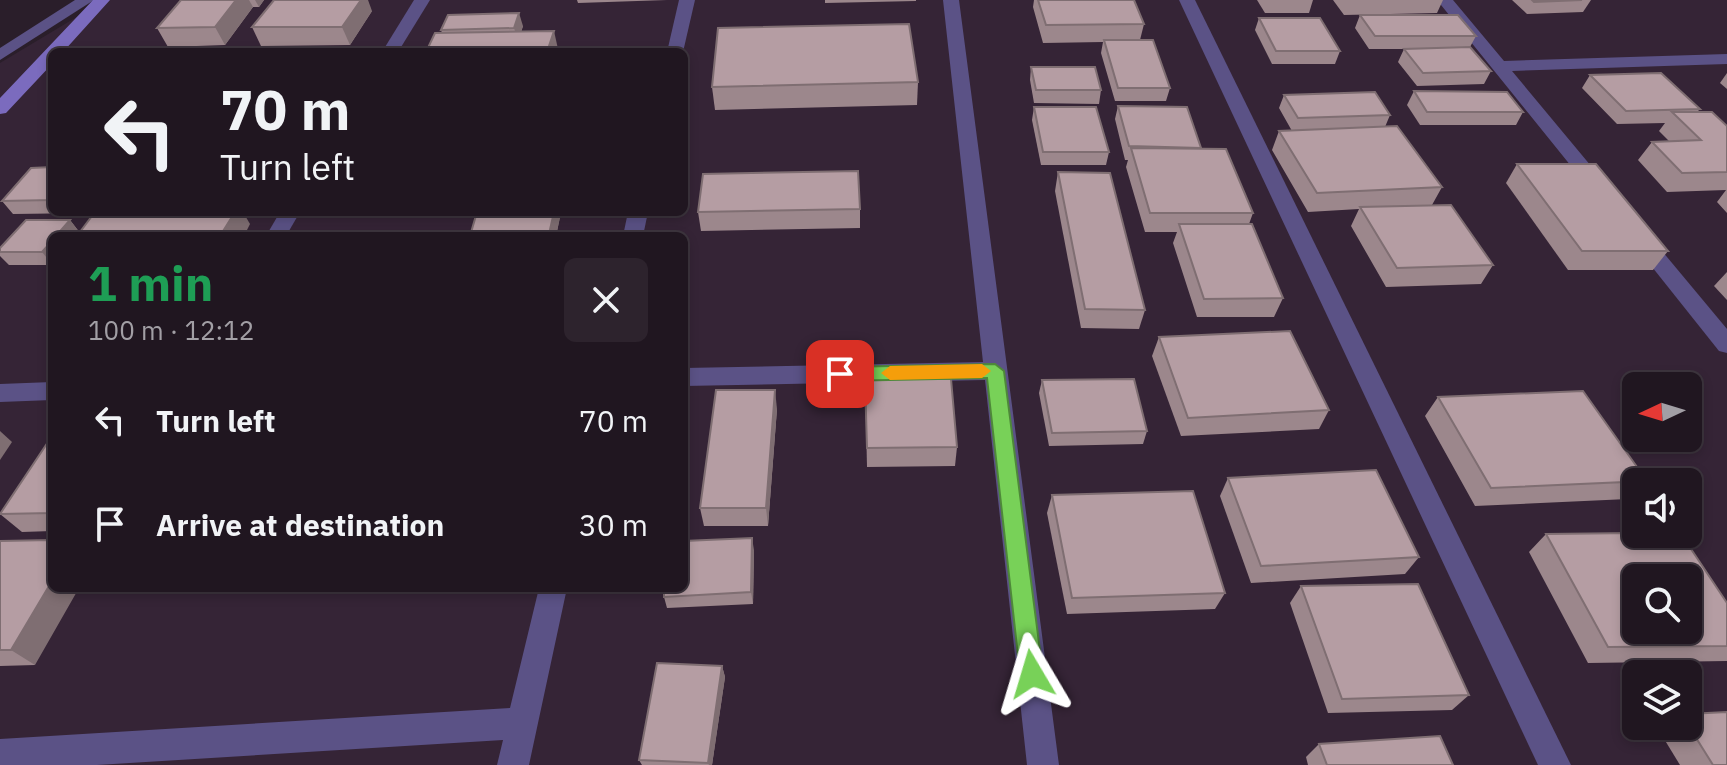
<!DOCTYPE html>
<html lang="en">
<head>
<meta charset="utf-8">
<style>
  body { margin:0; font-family:"IBM Plex Sans",sans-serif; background:#2d232d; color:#f1f3f6; height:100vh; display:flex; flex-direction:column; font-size:30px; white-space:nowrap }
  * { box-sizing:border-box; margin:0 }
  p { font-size:26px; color:#a29fa5 }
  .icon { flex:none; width:44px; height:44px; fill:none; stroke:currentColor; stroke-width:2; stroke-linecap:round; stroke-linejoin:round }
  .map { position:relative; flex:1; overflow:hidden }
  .details { position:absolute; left:48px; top:232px; width:640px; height:360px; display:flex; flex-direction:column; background:#201620; border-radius:12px; box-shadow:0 4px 12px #0003,0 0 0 2px #3d353e }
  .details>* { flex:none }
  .banner { position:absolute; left:48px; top:48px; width:640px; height:168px; border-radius:12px; box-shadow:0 4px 12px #0003,0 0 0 2px #3d353e; background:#201620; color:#f1f3f6; overflow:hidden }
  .needle { width:52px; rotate:266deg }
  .fabs { position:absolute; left:1622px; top:372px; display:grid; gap:16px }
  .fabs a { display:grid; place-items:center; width:80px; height:80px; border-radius:12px; background:#201620; box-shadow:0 4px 12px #0003,0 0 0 2px #3d353e; font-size:40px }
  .pin { position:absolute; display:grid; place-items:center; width:68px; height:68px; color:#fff; margin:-34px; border-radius:16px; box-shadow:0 4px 12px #0006 }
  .me { position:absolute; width:88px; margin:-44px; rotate:353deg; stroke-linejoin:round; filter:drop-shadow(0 0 6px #0008) }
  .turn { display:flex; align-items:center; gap:28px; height:168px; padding:0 40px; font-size:36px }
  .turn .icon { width:104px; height:104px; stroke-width:2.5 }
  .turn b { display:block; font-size:56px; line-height:68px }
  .round { display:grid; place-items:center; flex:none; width:84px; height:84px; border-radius:12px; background:#2d232d }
  .head { display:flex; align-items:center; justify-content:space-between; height:136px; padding:0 40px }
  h1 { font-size:48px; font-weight:700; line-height:60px; color:#1e9e55 }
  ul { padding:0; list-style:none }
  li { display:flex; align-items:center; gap:24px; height:104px; padding:0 40px }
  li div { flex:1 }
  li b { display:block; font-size:30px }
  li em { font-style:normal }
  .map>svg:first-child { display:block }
  .built { fill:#352436; fill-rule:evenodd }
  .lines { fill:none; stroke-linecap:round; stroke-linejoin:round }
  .street { fill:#5b5286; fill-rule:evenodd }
  .secondary { fill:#7b6bbe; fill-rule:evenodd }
  .wall { fill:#9c878c }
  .shaded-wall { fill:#7f6e72 }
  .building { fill:#b59da3; stroke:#7f6e72; stroke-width:2; fill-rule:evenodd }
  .route { fill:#78d158; stroke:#4e8839; stroke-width:2 }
  .slow { fill:#f59e0b }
</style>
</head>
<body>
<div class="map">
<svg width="1727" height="765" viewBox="0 0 1727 765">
  <rect width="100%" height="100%" fill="#2a1e2a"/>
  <path class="built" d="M105 0H1727V765H0V63ZM52 52H684V212H52ZM52 236H684V588H52ZM1636 386H1688V438H1636ZM1636 482H1688V534H1636ZM1636 578H1688V630H1636ZM1636 674H1688V726H1636Z"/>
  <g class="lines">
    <g class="street">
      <polygon points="75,0 94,0 0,60 0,48"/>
      <polygon points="414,0 430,0 398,52 382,52"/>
      <polygon points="679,0 695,0 683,52 667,52"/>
      <polygon points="943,0 959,0 1059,765 1027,765 985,380 684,386 684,368 983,362"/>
      <polygon points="1179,0 1195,0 1571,765 1538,765"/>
      <polygon points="1437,0 1453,0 1504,61 1727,54 1727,64 1512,71 1606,184 1609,188 1599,194 1592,192"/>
      <polygon points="280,212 300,212 286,236 266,236"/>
      <polygon points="628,212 648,212 643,236 623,236"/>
      <polygon points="1640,231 1647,233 1727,329 1727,353 1719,351 1633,243 1630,238 1633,233"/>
      <polygon points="52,382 52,400 0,402 0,384"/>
      <polygon points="539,588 567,588 529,765 497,765 503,740 97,765 0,765 0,739 510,708"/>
    </g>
    <polygon class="secondary" points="93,0 110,0 63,52 52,52 52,64 6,113 0,114 0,98"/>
  </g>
  <g class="wall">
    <polygon points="181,0 264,0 259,7 253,7 225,45 168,47 157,28"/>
    <polygon points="577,0 667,0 578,3"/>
    <polygon points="825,0 916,0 916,1 825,3"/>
    <polygon points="1034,0 1134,0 1144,24 1140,40 1170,88 1166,101 1115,101 1101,53 1103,42 1043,43 1033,7"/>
    <polygon points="1257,0 1313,0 1309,13 1265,13"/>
    <polygon points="1333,0 1443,0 1437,13 1344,15"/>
    <polygon points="1512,0 1591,0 1583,12 1527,14"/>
    <polygon points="372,11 350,45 261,46 252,27"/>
    <polygon points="1360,15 1476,36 1470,47 1491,71 1484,84 1417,86 1398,62 1404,49 1408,49 1369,49 1355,28"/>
    <polygon points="1259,18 1340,51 1335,64 1272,64 1255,30"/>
    <polygon points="523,26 521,32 558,49 558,52 426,52 442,33 441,30"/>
    <polygon points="1031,67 1101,90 1099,104 1034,103 1030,80"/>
    <polygon points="1727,73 1727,89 1720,83"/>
    <polygon points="1590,75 1700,109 1697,112 1727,126 1727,213 1717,202 1726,190 1667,192 1638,160 1652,142 1669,141 1659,131 1665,123 1617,124 1582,88"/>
    <polygon points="918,82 917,105 715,110 712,87"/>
    <polygon points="1414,91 1523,112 1516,125 1420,125 1407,105"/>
    <polygon points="1284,95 1390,115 1385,127 1442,187 1432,205 1493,265 1481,284 1386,287 1351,226 1359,209 1308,212 1272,150 1279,131 1292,131 1279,108"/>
    <polygon points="1118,106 1201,149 1253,213 1249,224 1283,298 1274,317 1197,317 1173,243 1177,232 1145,232 1126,167 1128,160 1125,160 1115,119"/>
    <polygon points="1034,107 1109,152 1106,165 1041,165 1032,120"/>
    <polygon points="1517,164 1668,251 1653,270 1568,270 1506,183"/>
    <polygon points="52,167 52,212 89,213 13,214 2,201"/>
    <polygon points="1058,172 1145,310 1139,329 1081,328 1055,191"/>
    <polygon points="860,209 860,228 701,231 698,212"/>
    <polygon points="477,212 558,212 560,217 556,236 470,236"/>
    <polygon points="70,220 80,233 250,224 52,236 52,265 9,265 0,256 0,248"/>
    <polygon points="1727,272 1727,300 1714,286"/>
    <polygon points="1159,337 1329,410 1319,429 1181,436 1152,356"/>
    <polygon points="865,379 957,447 955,466 867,467"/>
    <polygon points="1042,380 1147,431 1143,444 1049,446 1039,393"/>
    <polygon points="1438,397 1647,481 1645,482 1636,482 1636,491 1628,499 1475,506 1425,416"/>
    <polygon points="777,409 768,526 704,526 700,508"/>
    <polygon points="52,436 52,531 22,532 0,514"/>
    <polygon points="1228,478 1419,557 1405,574 1251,583 1220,496"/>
    <polygon points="1052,495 1225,593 1215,609 1067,614 1047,513"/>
    <polygon points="1546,534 1727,603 1727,661 1588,663 1529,552"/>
    <polygon points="0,541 35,665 0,666"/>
    <polygon points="754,550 753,604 667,608 664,597"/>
    <polygon points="1301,586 1469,695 1452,710 1328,713 1290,603"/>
    <polygon points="722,666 725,677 712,765 642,765 639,760"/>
    <polygon points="1663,726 1688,726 1727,765 1680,765 1658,729"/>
    <polygon points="1319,744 1453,765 1308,765 1306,757"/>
  </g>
  <g class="shaded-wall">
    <polygon points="236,0 249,0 253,7 225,45 215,27"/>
    <polygon points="255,0 264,0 259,7"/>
    <polygon points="361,0 368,0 372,11 350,45 342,27"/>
    <polygon points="519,13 523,26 518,41 514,28"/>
    <polygon points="554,31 558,49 558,52 547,52"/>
    <polygon points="235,212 243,212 250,224 244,236 220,236"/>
    <polygon points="554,212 558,212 560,217 556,236 550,236 549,234"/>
    <polygon points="70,220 80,233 78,236 56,236"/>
    <polygon points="52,241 52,264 42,252"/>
    <polygon points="775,390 777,409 768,526 766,508"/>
    <polygon points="0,431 12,442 0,460"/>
    <polygon points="752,538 754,550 753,604 751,592"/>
    <polygon points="52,581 52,588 79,588 35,665 11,650"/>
    <polygon points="722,666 725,677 712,765 709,765 708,763"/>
  </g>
  <g class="building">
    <polygon points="181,0 236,0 215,27 157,28"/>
    <polygon points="274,0 361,0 342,27 252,27"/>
    <polygon points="1038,0 1134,0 1144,24 1046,25"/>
    <polygon points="1532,0 1582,0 1534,2"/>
    <polygon points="519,13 514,28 441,30 448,15"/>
    <polygon points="1360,15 1458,15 1476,36 1375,36"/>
    <polygon points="1259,18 1320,18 1340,51 1276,51"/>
    <polygon points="909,24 918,82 712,87 718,28"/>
    <polygon points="554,31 547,52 426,52 435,33"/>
    <polygon points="1104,40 1153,40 1170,88 1118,88"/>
    <polygon points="1470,47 1491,71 1423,73 1404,49"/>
    <polygon points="197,48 195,52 138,52 139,50"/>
    <polygon points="335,48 332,52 257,52 259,49"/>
    <polygon points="1031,67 1095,67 1101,90 1036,90"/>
    <polygon points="1661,73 1700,109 1626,111 1590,75"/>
    <polygon points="1414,91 1507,92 1523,112 1427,112"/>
    <polygon points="1375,92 1390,115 1298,118 1284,95"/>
    <polygon points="1118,106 1187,107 1201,148 1129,146"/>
    <polygon points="1034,107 1096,107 1109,152 1043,152"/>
    <polygon points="1672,112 1712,112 1727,126 1727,172 1682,173 1652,142 1701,140"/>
    <polygon points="1397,126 1442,187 1317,193 1279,131"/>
    <polygon points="1131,148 1226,149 1253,213 1150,213"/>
    <polygon points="1517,164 1596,164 1668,251 1582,251"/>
    <polygon points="52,167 52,200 2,201 31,168"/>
    <polygon points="858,171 860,209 698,212 703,174"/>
    <polygon points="1058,172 1110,173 1145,310 1085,309"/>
    <polygon points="1451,205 1493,265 1397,268 1360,207"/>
    <polygon points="95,212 235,212 220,236 77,236"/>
    <polygon points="477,212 554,212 549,234 470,236"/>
    <polygon points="26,220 70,220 56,236 52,236 52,241 42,252 0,252 0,248"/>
    <polygon points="1179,224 1252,224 1283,298 1204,299"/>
    <polygon points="1290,331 1329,410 1188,418 1159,337"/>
    <polygon points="865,379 951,379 957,447 867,448"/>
    <polygon points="1134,379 1147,431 1052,433 1042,380"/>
    <polygon points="716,390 775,390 766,508 700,508"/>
    <polygon points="1583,391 1647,481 1491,488 1438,397"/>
    <polygon points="52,436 52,513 0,514"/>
    <polygon points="1376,470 1419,557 1261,566 1228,478"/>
    <polygon points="1193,491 1225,593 1072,598 1052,495"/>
    <path d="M1636 533 1681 534 1727 603V646L1608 647 1546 534ZM1636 578H1688V630H1636Z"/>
    <polygon points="752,538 751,592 664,597 664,588 684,588 684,541"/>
    <polygon points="52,540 52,581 11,650 0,650 0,541"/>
    <polygon points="1418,584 1469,695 1342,699 1301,586"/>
    <polygon points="657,663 722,666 708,763 639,760"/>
    <polygon points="1727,712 1727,765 1713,765 1688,725 1688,714"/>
    <polygon points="1440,736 1453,765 1327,765 1319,744"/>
  </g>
  <polygon class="route" points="995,364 1004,371 1043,674 1040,682 1032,685 1024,682 1020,674 987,378 840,381 831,374 840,367"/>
  <polygon class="slow" points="982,364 991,371 982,378 890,380 881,373 890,366"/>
</svg>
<div class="fabs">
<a><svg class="needle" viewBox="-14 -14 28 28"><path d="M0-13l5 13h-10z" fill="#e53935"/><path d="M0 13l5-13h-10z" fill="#a29fa5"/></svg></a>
<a><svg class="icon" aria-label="sound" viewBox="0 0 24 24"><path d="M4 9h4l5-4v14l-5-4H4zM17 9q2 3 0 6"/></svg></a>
<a><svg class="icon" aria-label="search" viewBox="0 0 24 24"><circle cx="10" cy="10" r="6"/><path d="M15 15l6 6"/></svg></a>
<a><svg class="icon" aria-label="layers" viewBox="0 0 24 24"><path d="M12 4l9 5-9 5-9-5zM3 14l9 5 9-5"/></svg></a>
</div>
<div class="pin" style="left:840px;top:374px;background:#d93025"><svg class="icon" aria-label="arrive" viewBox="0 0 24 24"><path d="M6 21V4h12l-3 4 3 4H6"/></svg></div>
<svg class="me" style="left:1032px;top:674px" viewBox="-20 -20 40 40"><path d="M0-17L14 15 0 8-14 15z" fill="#78d158" stroke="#fff" stroke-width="4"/></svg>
<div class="banner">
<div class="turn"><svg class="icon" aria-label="left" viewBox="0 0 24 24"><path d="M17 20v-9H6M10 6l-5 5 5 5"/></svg><div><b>70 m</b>Turn left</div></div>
</div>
<section class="details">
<div class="head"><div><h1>1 min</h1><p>100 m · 12:12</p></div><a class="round"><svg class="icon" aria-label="close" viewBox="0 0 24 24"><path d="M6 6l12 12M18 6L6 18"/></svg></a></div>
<ul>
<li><svg class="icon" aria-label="left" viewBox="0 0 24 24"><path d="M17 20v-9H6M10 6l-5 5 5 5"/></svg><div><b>Turn left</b></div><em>70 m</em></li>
<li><svg class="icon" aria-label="arrive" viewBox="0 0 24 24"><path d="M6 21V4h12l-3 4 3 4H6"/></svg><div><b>Arrive at destination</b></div><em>30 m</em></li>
</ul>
</section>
</div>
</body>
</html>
